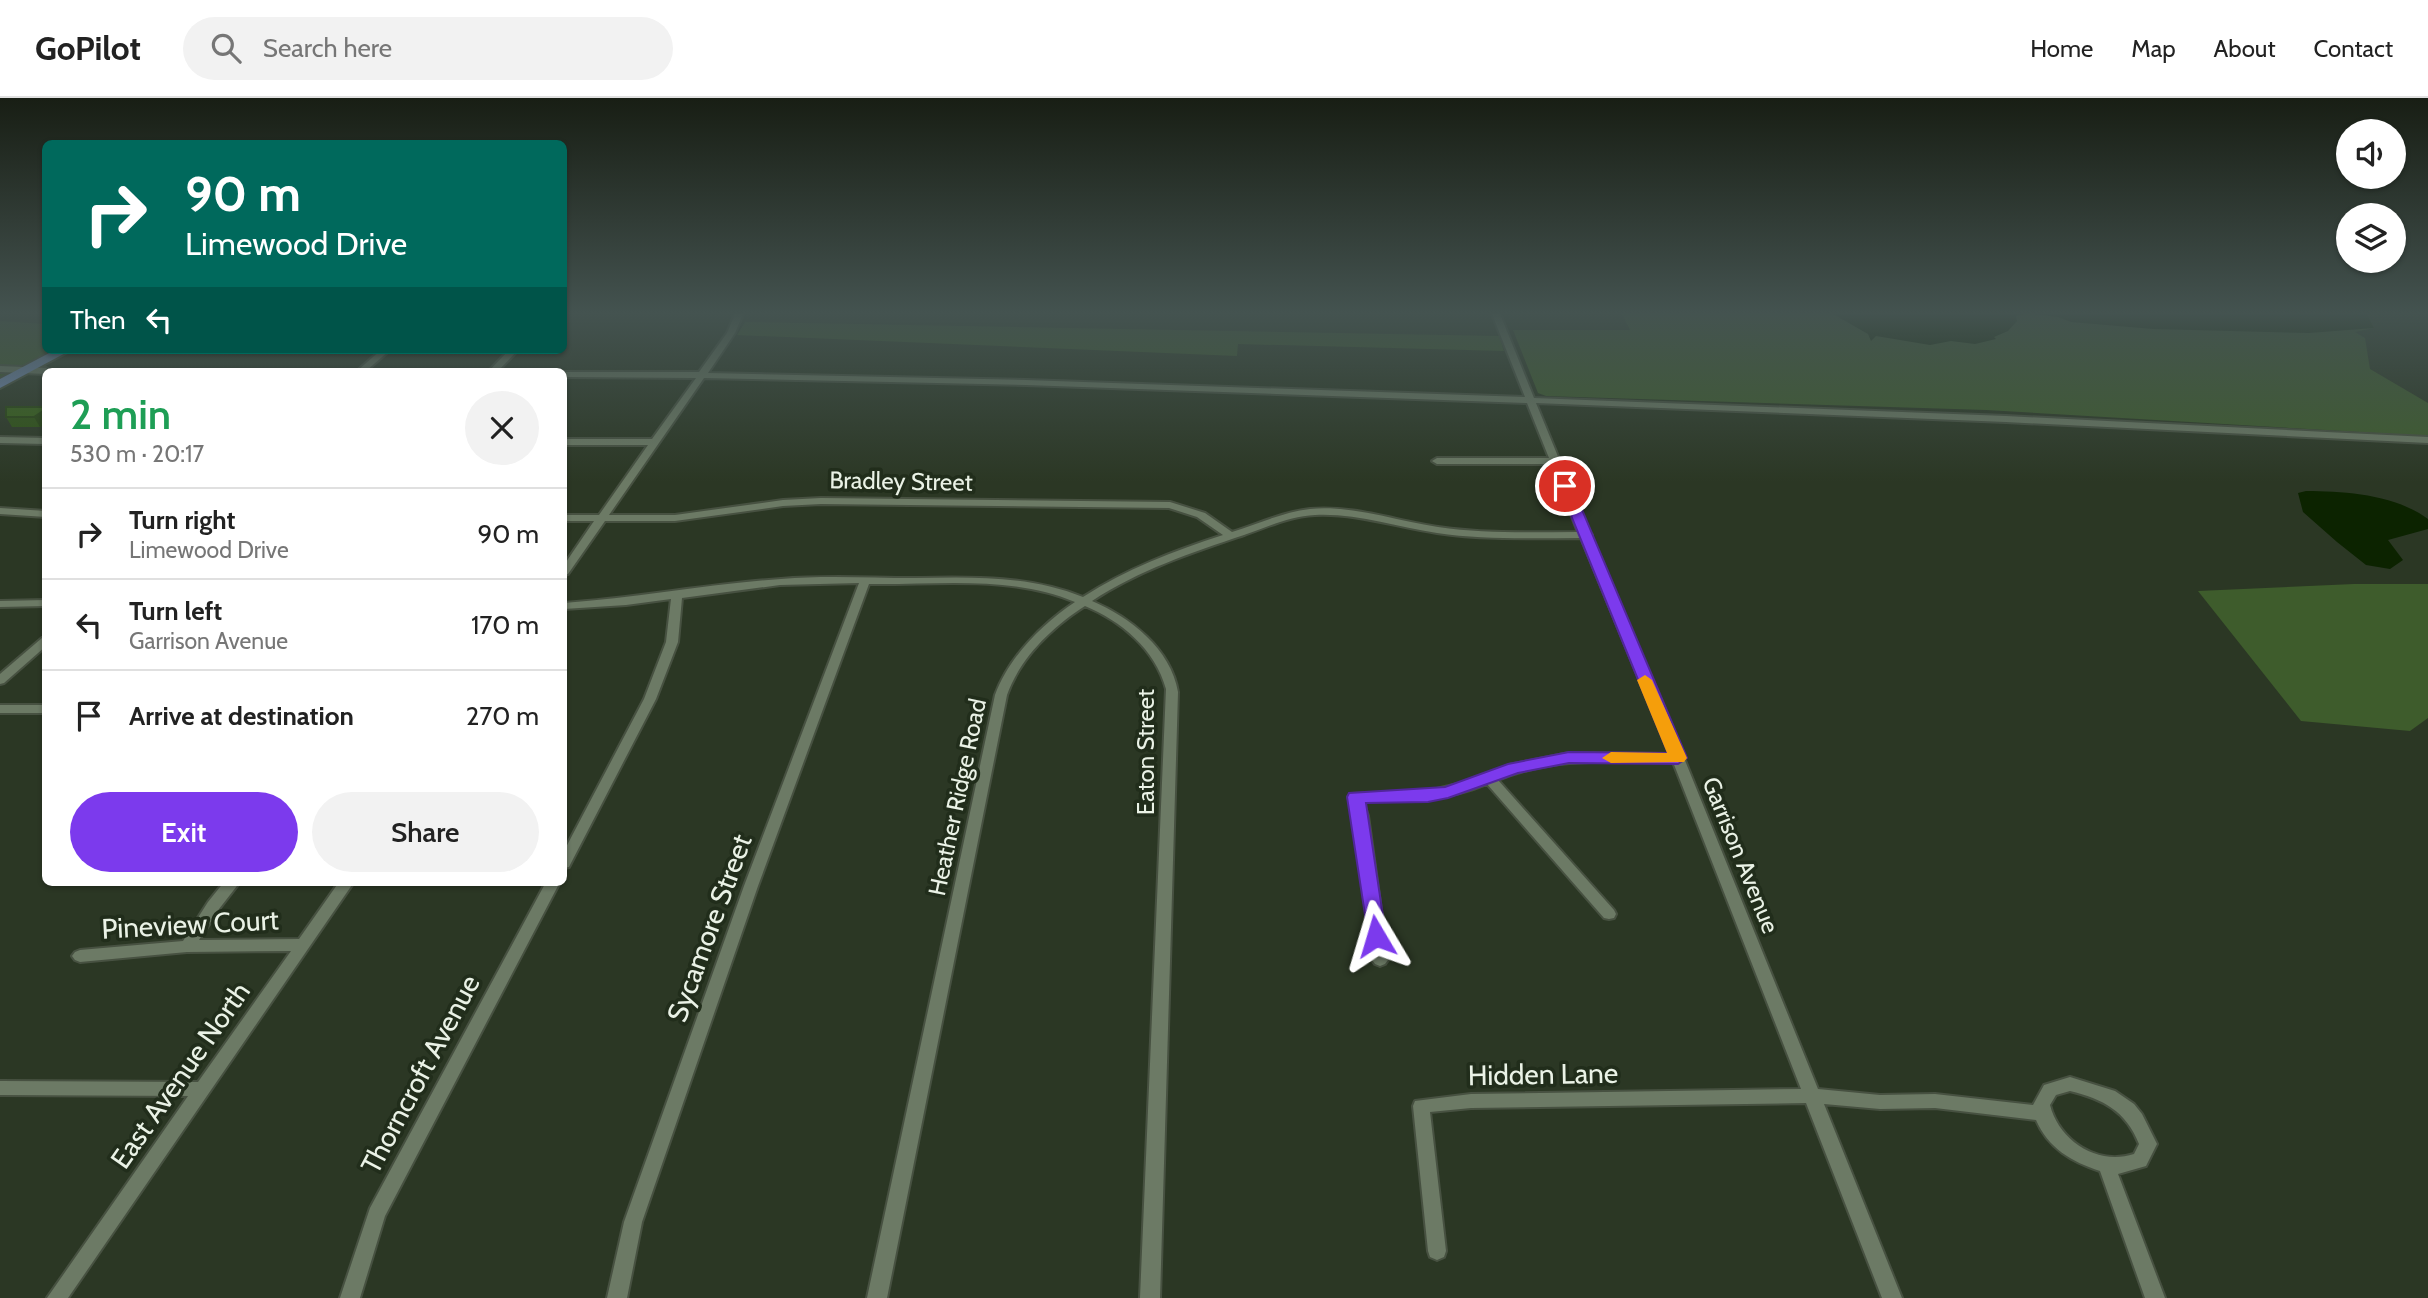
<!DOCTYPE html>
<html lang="en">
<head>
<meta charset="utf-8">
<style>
  body { margin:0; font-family:Cabin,sans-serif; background:#f2f2f2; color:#222; height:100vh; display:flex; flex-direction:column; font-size:26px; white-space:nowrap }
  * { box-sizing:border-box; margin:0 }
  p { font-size:23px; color:#767676 }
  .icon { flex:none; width:38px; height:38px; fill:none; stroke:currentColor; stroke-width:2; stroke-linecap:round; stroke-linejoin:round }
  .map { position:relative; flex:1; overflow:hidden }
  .drawer { position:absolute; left:42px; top:270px; width:525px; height:518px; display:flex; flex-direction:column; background:#fff; border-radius:10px; box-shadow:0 2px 5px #0004 }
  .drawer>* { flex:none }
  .hud { position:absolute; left:42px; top:42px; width:525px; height:214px; border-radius:10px; box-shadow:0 2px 5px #0004; background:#00695c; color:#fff; overflow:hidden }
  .fabs { position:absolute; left:2336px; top:21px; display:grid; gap:14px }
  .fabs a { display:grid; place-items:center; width:70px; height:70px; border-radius:50%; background:#fff; box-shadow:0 2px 5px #0004; font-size:35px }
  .pin { position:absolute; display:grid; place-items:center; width:60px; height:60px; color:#fff; margin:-30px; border:4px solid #fff; border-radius:50%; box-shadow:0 2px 7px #0007 }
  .me { position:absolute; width:77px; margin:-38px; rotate:353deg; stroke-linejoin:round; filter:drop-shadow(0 0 5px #0008) }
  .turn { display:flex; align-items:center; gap:24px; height:147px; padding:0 28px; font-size:32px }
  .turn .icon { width:91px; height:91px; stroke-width:2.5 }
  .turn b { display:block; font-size:49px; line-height:60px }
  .then { display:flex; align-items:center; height:66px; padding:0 28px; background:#0003; gap:14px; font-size:26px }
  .round { display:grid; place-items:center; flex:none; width:74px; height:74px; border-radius:37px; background:#f2f2f2 }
  .headline { display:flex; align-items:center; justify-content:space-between; height:119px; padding:0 28px }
  h1 { font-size:42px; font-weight:600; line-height:52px; color:#1e9e55 }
  .action { display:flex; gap:14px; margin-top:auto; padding:14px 28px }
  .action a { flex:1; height:80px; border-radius:42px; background:#7c3aed; color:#fff; font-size:28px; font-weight:600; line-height:80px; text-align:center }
  .action a+a { background:#f2f2f2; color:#222 }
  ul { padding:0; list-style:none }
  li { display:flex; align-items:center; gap:21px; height:91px; padding:0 28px; border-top:2px solid #e0e0e0 }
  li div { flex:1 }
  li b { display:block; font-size:26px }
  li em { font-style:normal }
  header { display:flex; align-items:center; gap:42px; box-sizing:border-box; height:98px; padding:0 35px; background:#fff; border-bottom:2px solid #e0e0e0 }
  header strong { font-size:33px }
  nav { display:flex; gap:38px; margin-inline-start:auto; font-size:24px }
  .search { width:490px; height:63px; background:#f2f2f2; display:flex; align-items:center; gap:18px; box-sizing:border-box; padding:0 24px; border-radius:38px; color:#767676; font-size:26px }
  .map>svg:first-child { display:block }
  .green { fill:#3e5c2c }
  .water { fill:#0c2300 }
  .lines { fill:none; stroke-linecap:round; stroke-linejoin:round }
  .minor-casing { stroke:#475141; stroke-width:4 }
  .primary-casing { stroke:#475141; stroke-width:4 }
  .minor { fill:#6c7a65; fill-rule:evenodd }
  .primary { fill:#738dbb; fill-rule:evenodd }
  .wall { fill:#2e5411 }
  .shaded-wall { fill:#26450e }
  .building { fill:#366214; stroke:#26450e; stroke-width:2 }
  .route { fill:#7c3aed; stroke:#51269a; stroke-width:2 }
  .slow { fill:#f59e0b }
  .labels { text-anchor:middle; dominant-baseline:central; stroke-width:7; stroke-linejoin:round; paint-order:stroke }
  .street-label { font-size:24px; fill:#eaf2e6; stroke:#212d1b }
  .near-street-label { font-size:28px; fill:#eaf2e6; stroke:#212d1b }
</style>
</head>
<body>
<header>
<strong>GoPilot</strong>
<div class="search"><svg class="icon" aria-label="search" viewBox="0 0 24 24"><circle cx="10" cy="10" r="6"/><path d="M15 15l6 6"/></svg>Search here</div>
<nav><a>Home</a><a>Map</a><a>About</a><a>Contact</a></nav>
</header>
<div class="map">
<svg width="2428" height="1200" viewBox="0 0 2428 1200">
  <rect width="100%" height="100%" fill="#2b3724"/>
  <g class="green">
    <polygon points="1622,216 2367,216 2374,230 2355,234 2365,240 2370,271 2428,305 2428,338 1986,312 1546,298 1538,295 1513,232 1630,232"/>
    <polygon points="0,223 45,226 46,252 54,252 0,280"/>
    <polygon points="745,224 1499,238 1504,253 1238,246 1237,258 737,237"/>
    <polygon points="2354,486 2428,486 2428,620 2410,633 2301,623 2198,493"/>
  </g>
  <g class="water">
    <polygon points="1833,216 2025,216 2016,218 2017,223 2008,233 1994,239 1996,241 1975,246 1951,243 1930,247 1876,238 1871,243 1868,236"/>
    <polygon points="2034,216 2367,216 2374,230 2309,235 2153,231 2071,224 2058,219"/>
    <path d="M2306 393C2346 393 2396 397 2428 421V431L2388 442 2403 462 2390 471 2366 467 2337 444 2303 414 2298 395Z"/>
  </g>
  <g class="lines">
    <defs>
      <g id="minor">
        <path d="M735 216H743L735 235 708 275 1026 282 1525 299 1492 216H1500L1534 300 2006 318 2428 339V345L2006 324 1536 305 1589 434 1592 437 1591 439 1684 660 1818 991 1880 997 1935 996 2033 1007 2044 987 2070 979 2115 993 2134 1006 2142 1016 2157 1046 2146 1068 2118 1076 2165 1200H2145L2100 1073C2072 1064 2048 1050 2036 1022L1935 1010 1880 1011 1824 1006 1902 1200H1882L1806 1005 1471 1010 1430 1014 1446 1153 1444 1159 1437 1162 1430 1159 1428 1153 1413 1008 1415 1003 1471 996 1801 991 1673 664C1612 664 1555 658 1498 682L1614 812 1616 816 1614 820 1609 821 1604 820 1487 686C1444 704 1408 703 1363 703L1368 718 1388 862 1385 866 1380 868 1375 866 1372 862 1354 718 1348 699 1350 696 1428 693 1466 684 1509 667 1569 655 1670 656 1581 440C1533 440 1484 442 1437 435 1396 429 1357 415 1315 417 1290 418 1267 429 1244 437 1191 455 1139 472 1092 503 1130 519 1171 551 1178 594L1160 1200H1140L1166 591C1155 551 1121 523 1085 508 1052 529 1020 560 1007 597L887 1200H867L995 597C1009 559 1042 526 1075 504 1011 477 938 487 869 486L758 788 642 1124 627 1200H607L624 1124 744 788 859 485 780 487 682 500 678 544 656 601 571 765 569 769 564 770V753L644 601 666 544 671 501 626 507 564 511V505C637 500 708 486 781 481 826 477 870 480 914 480 971 479 1029 477 1083 499 1126 471 1174 453 1223 437L1197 419 1169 410 821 406 783 408 675 423H605L568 476 564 477V467L594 423H564V417H599L648 347H564V341H652L696 280 564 279V274H699L727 235ZM704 280 1026 287 1527 305 1549 360H1437L1432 363 1437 366H1551L1578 434C1532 434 1485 436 1438 429 1396 423 1353 407 1310 411 1283 414 1258 426 1232 434L1205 415 1170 404 821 400 783 402 675 417H609ZM2070 993C2103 1001 2126 1013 2139 1046L2134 1056C2098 1068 2059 1043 2050 1007L2056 997Z"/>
        <polygon points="381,252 390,252 366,273 357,273"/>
        <polygon points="509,252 518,252 498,273 489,273"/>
        <polygon points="0,268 46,270 50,273 46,273 46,276 0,274"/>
        <polygon points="0,339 46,340 46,346 0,345"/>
        <polygon points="0,410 46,413 46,419 0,416"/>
        <polygon points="46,502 46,508 0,509 0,503"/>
        <polygon points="46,539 46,548 4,585 0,586 0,576 42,540"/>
        <rect x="0" y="607" width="46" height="8"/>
        <polygon points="224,784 240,784 219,811 199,842 299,841 339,784 354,784 68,1200 47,1200 188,998 0,997 0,983 198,984 291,853 187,854 80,864 75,862 72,858 75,854 80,852 183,843 208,804"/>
        <polygon points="546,784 560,784 385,1118 360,1200 340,1200 370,1110"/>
      </g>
      <polygon id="primary" points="55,252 71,252 0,290 0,281"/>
    </defs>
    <use href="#minor" class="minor-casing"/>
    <use href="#primary" class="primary-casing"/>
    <use href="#minor" class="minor"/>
    <use href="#primary" class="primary"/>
  </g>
  <polygon class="wall" points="46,309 46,325 40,329 12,329 6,319"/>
  <polygon class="shaded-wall" points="46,311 46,325 40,329 34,319"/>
  <polygon class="building" points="6,309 46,309 46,311 34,319 6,319"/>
  <linearGradient id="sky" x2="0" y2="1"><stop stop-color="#181e14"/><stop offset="0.56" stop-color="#445350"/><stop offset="1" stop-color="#445350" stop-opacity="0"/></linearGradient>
  <rect width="2428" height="384" fill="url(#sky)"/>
  <polygon class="route" points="1565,384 1572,388 1687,660 1678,666 1569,665 1518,675 1448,700 1428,704 1366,705 1386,838 1383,843 1376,846 1369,843 1347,699 1349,695 1445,689 1508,666 1569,654 1668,655 1559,388"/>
  <polygon class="slow" points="1645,577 1652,582 1687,660 1684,664 1611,665 1602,660 1611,654 1667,655 1637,582"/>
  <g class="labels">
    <g class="street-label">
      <text transform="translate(901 383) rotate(1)">Bradley Street</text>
      <text transform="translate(1145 654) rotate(-90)">Eaton Street</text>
      <text transform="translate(957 699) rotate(-78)">Heather Ridge Road</text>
      <text transform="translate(1741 757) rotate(68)">Garrison Avenue</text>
    </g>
    <g class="near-street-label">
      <text transform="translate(190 826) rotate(-3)">Pineview Court</text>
      <text transform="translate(709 830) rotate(-70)">Sycamore Street</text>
      <text transform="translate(420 976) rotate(-62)">Thorncroft Avenue</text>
      <text transform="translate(1543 976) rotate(-1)">Hidden Lane</text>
      <text transform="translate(180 977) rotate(-55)">East Avenue North</text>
    </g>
  </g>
</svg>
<div class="fabs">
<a><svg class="icon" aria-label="sound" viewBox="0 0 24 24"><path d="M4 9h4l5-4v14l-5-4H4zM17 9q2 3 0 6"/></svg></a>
<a><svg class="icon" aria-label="layers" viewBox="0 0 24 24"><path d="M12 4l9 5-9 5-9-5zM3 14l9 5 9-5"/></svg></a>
</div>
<div class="pin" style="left:1565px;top:388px;background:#d93025"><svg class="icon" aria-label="arrive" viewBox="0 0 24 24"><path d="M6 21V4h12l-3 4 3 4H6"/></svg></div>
<svg class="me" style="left:1376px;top:838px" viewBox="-20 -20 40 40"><path d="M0-17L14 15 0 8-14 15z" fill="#7c3aed" stroke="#fff" stroke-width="4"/></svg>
<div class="hud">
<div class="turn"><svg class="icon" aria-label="right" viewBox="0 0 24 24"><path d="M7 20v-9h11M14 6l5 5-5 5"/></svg><div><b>90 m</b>Limewood Drive</div></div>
<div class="then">Then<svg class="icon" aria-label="left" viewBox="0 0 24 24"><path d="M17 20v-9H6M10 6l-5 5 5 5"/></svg></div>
</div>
<section class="drawer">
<div class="headline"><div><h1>2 min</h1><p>530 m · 20:17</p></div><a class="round"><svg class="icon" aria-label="close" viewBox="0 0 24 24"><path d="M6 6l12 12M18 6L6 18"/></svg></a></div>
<ul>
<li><svg class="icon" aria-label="right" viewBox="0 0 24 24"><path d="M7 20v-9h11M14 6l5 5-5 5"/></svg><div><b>Turn right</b><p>Limewood Drive</p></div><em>90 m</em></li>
<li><svg class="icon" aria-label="left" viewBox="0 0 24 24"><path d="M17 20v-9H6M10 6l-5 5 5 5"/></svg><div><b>Turn left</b><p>Garrison Avenue</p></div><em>170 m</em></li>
<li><svg class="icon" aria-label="arrive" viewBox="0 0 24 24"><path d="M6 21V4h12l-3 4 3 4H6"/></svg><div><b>Arrive at destination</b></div><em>270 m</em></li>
</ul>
<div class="action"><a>Exit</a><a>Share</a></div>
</section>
</div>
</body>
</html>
